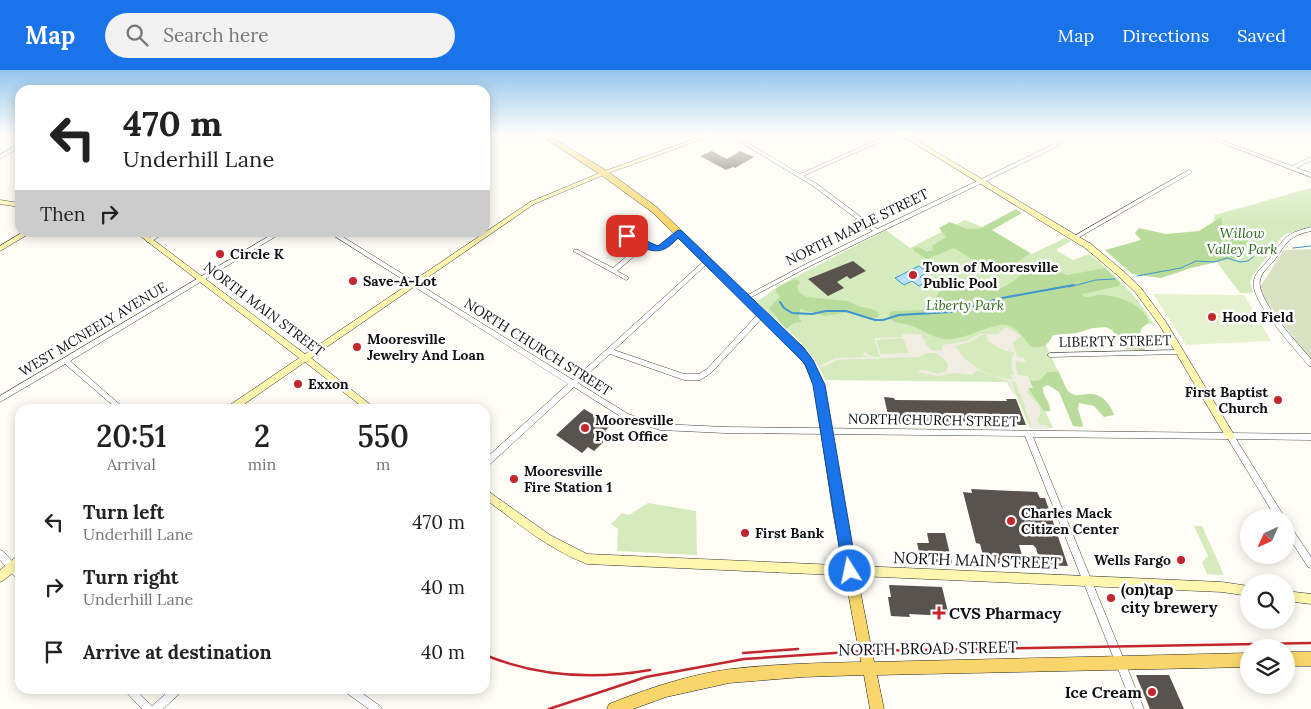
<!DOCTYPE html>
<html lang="en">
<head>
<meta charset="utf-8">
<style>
  body { margin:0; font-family:Lora,serif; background:#f2f2f2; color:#222; height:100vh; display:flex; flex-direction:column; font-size:19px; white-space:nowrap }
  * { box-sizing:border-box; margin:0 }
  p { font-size:16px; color:#767676 }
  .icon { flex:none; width:28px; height:28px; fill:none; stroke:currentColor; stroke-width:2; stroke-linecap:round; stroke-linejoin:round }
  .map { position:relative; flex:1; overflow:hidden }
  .drawer { position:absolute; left:15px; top:334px; width:475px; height:290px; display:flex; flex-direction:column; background:#fff; border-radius:15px; box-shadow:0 2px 12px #0003 }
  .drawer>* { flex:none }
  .top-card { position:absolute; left:15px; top:15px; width:475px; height:152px; border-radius:15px; box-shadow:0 2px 12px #0003; background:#fff; color:#222; overflow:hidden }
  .needle { width:32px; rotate:225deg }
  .tools { position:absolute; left:1240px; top:439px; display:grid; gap:10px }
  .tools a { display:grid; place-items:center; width:55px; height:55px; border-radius:50%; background:#fff; box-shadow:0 2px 12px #0003; font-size:25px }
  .pin { position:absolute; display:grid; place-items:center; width:42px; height:42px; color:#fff; margin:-21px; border-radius:10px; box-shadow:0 2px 8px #0006 }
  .me { position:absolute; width:55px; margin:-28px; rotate:350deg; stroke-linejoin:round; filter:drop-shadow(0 0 4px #0008) }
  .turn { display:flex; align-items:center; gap:18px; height:105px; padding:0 25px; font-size:22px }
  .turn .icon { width:65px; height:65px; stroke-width:2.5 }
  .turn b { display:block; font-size:35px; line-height:42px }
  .then { display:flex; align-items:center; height:48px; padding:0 25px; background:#0003; gap:10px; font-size:19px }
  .eta { display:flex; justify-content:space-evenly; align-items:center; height:85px; text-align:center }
  .eta b { font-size:30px; font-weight:600; line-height:35px }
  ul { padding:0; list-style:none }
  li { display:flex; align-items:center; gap:15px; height:65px; padding:0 25px }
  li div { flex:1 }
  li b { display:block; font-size:19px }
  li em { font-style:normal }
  header { display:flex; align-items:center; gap:30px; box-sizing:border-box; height:70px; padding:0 25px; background:#1a73e8; color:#fff }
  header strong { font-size:24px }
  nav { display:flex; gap:28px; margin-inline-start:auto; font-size:18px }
  .search { width:350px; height:45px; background:#f2f2f2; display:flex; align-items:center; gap:12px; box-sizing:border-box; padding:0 18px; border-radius:28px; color:#767676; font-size:19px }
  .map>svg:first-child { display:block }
  .green { fill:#d5ebbd }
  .forest { fill:#b9dc9c }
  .cemetery { fill:#d9e3c4 }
  .pitch { fill:#e6f2cf }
  .plaza { fill:#f1ede2; fill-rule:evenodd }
  .water { fill:#b9e0f7; stroke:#3f96cf }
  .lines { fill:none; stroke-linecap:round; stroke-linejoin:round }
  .stream-far1 { stroke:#3f96cf; stroke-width:1 }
  .stream { stroke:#3f96cf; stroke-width:2 }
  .building { fill:#5a524d }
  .street-casing { stroke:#444; stroke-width:1 }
  .secondary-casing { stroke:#333; stroke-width:1 }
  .primary-casing { stroke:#222; stroke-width:1 }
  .street { fill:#fff; fill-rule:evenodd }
  .secondary { fill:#fff6b0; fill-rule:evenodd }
  .primary { fill:#f9d66b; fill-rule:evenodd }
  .rail { stroke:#c4262e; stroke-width:2.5 }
  .route { fill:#1a73e8; stroke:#114b97 }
  .poi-dot { fill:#c4262e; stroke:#fff; stroke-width:2 }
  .labels { text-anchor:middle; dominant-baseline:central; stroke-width:5; stroke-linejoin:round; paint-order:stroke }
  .street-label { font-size:14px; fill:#111; stroke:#fff }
  .park-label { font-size:14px; font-style:italic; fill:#2f6b1f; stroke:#fff }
  .poi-label { font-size:14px; font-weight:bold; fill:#111; stroke:#fff; text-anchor:start }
  .near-street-label { font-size:16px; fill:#111; stroke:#fff }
  .near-poi-label { font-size:16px; font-weight:bold; fill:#111; stroke:#fff; text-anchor:start }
</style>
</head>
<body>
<header>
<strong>Map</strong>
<div class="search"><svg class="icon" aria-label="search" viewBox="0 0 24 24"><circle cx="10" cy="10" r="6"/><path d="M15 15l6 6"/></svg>Search here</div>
<nav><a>Map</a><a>Directions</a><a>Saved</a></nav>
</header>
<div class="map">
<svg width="1311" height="639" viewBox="0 0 1311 639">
  <rect width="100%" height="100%" fill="#fffdf5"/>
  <g class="green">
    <polygon points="1311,118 1311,156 1286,164 1281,168 1253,205 1250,212 1253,223 1240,223 1219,195 1208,174 1215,145"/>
    <path d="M965 150 990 160 1032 184 1065 168 1071 171 1057 179V181L1073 190 1089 184C1115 204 1137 226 1154 254L1037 257 1058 301 1047 302 1040 310 1031 311 1053 358H1030L1016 325 1013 324 1007 312 825 310C813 277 781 255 757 232L780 215 886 160 910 178Z"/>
    <polygon points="648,433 696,441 697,485 617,481 618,459 611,454 622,443 629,445"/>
    <polygon points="1194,456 1202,456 1224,505 1207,504 1202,492 1208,486"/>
  </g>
  <g class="forest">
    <path d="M1016 139 1022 143 992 160 1030 183C1019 191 1003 205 989 200L954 178 927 189 914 181 913 178 919 177 927 182 933 180 932 176 946 167 939 158 950 152 967 159H979Z"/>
    <polygon points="1221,147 1223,158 1219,165 1242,158 1251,163 1243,186 1191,198 1161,208 1132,204 1105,180 1141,170 1135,163 1139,158 1166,164 1199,161"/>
    <path d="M1040 190C1052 189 1057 203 1068 205L1105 198 1120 213 1119 216 1083 224V226C1090 229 1096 224 1103 225 1120 226 1144 235 1149 252L1141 259 1139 268 1145 278 1144 280 1126 279 1112 260 1106 257 1093 258 1077 263 1053 265C1048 275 1044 278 1032 277 1023 270 1019 257 1006 255 992 253 967 269 949 269 935 270 923 259 909 255 901 253 893 254 889 246L890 242 894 241 921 240 930 236 939 222 947 218 960 219 971 216 991 220 1001 218 1011 213Z"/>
    <polygon points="795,209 800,212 797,217 798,221 806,227 848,231 858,236 875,240 879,244 878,247 874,248 850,242 825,246 800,239 799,248 802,252 794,253 786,259 769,238 780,227 776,222 776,218"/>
    <path d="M1058 301C1063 308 1065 321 1072 324 1079 327 1086 323 1092 324 1103 325 1111 335 1114 345L1104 347 1094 336 1079 333 1078 339 1083 355 1082 357 1073 356 1059 322 1048 315 1043 317C1042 326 1051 332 1050 341H1044L1028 318H1033L1030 311 1040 310 1047 302Z"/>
  </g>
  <polygon class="cemetery" points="1311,179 1311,291 1265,229 1260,217 1284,180"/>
  <polygon class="pitch" points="1153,224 1244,225 1271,271 1186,275"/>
  <path class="plaza" d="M1006 257 1021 266 1013 273 1017 287 1024 288 1027 293 1016 291V299L1018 305 1028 306 1029 309 1033 318H1028L1029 321 1026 322 1039 335 1041 342 1037 350 1039 355H1047L1048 359H1032L1021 325 1017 321H1019L1016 312H1011L1016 324H1013L1008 311 977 300 972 305 956 303 937 306 918 302V301L924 300 938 304 946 301 948 296 947 292 936 283H926L919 287 837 290 824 297 819 296 836 288 871 287 863 286 864 282 874 287H880L874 268 903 267 902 264H921L924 270 933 267 926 270 925 274 931 280 937 281 942 280 943 275 967 271 980 264H998ZM981 265H986L989 272 1005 281 1014 282 1011 295 1014 305H1010L1014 310 995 306 980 300 965 289 955 276 970 272ZM903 268 909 283 881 284 876 270Z"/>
  <polygon class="water" points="919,196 928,202 920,207 927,212 919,216 912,211 904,215 895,208"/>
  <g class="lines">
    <g class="stream-far1">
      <polyline points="1293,178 1311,176"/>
      <polyline points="1137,206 1181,198 1196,191 1214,192 1227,188 1240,192 1248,191 1253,187 1253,182 1260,183 1269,180"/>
      <polyline points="1069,217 1096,210 1115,209"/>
    </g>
    <polyline class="stream" points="780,232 784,238 792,243 812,244 826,241 846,241 875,250 883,250 899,245 951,242 1002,228 1074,215"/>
  </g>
  <g class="building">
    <polygon points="712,81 727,89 740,81 754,87 735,98 733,97 726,100 700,86"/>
    <polygon points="853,191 866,201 850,209 847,206 837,212 844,218 828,226 808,209"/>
    <polygon points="884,327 894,328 895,330 1007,331 1006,329 1016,329 1026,355 1016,355 1015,352 900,351 901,354 890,354"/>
    <polygon points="584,339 611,355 605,361 611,365 594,381 588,377 582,383 556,365"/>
    <polygon points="971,419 1037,422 1040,428 1045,428 1068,496 1041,495 1036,478 1033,475 1019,475 1025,495 1019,494 1018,491 999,490 1000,493 996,494 985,493 980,474 976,473 963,422 972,423"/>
    <polygon points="927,463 945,463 952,493 933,492 931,481 919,481 917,473 929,473"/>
    <polygon points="889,515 942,517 949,546 909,544 910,547 891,546 888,527 891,527"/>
    <polygon points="1136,605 1169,605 1184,639 1150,639"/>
  </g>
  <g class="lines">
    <defs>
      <g id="street">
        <polygon points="729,65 734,65 800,104 888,65 893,65 893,66 803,106 817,114 877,159 1046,78 1069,65 1074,65 1050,80 808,197 746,230 743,228 744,227 804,195 873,161 813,116"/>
        <polygon points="1201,65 1206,65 1292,96 1311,87 1311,91 1296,98 1311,103 1311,107"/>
        <polygon points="18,74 20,74 20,77 0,89 0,85"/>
        <polygon points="1189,100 1191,101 1191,103 1076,169 1072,169 1071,168"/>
        <path d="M632 153 635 155 627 163C634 168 652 179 661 175 667 173 672 166 676 162L678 161 681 163C670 176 663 183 645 177L617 201 628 207 629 208 628 209 626 210 573 181 574 180H578L613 198 640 175 628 169 621 163 630 154Z"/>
        <path d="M1311 157V161C1290 166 1287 171 1276 188 1271 195 1262 201 1260 210 1255 228 1299 275 1311 289V296H1309C1296 280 1248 229 1254 210 1256 201 1265 195 1270 188 1286 167 1284 164 1311 157Z"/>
        <polygon points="158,162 165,162 151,172 147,172 147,170"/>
        <polygon points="276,162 283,162 70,291 125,339 117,339 65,294 0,332 0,326"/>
        <polygon points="328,162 335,162 573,310 705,190 709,190 709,192 614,280 684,304 699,304 707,299 760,242 764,242 765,244 764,246 711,303 700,310 684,310 610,284 578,313 628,344 660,354 725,357 1311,364 1311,370 1236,369 1285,448 1276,448 1228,369 1033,367 1144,639 1134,639 1025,366 725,363 660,360 623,348 574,317 488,396 485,397 485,389 568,314"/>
        <polygon points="1180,280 1183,282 1180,284 1050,287 1047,285 1050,283"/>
        <polygon points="1286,453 1289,454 1311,487 1311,498 1308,497 1286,463"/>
        <polygon points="0,480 3,481 20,500 20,510 17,509 0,490"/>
        <polygon points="124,619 135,619 152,636 171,619 183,619 181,622 163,639 142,639 126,622"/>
        <polygon points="343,619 356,619 380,636 382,639 369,639 345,622"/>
      </g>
      <g id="secondary">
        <polygon points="706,65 714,65 606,104 534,134 311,288 376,339 365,339 305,292 237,339 226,339 227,337 299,288 135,162 143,162 305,284 530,132 602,102"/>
        <polygon points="901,65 908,65 1091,174 1122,200 1141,218 1166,252 1233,363 1235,366 1233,369 1227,369 1160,256 1135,222 1116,204 1085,178"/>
        <polygon points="0,130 20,133 20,137 0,134"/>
        <polygon points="23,162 32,162 0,181 0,176"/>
        <path d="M485 419 550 465 587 484 1222 512 1249 516V526L1222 522 587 494C548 479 518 453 485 429Z"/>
        <polygon points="20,485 20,497 4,510 0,512 0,500 16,487"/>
        <polygon points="1286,521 1311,524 1311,534 1286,531"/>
      </g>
      <g id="primary">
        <path d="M540 65H548L607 101 658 138 803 279 812 290 824 315 845 442 874 592 1249 583V597L877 605 884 639H870L864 605 803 607 729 613 666 627 633 639H607L609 634C646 619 691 604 731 599 774 594 818 593 861 592L833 442 814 315 805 295 797 283 652 142 601 105Z"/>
        <rect x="1286" y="582" width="25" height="14"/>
      </g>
    </defs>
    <use href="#street" class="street-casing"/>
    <use href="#secondary" class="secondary-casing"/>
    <use href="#primary" class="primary-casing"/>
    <use href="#street" class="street"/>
    <use href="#secondary" class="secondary"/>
    <use href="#primary" class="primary"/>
    <g class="rail">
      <polyline points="743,583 798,579"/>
      <path d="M485 585C539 607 593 610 650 600"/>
      <polyline points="549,639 646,607 744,589 865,581 1311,573"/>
    </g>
  </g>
  <linearGradient id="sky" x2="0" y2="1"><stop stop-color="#95c6ee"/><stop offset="0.42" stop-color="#fffefa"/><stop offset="1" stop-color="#fffefa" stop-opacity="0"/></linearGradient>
  <rect width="1311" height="154" fill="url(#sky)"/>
  <path class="route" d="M678 160 682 161 804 278 813 290 825 315 857 501 855 505 850 507 845 505 843 501 813 315 805 294 678 168C666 181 657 185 640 176 634 173 627 171 623 166L627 163 631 164 658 176Z"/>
  <g class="poi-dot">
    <circle cx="220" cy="184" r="5"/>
    <circle cx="913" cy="205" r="5"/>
    <circle cx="353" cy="211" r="5"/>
    <circle cx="1212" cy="247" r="5"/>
    <circle cx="357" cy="277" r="5"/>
    <circle cx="298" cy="314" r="5"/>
    <circle cx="1278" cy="330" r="5"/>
    <circle cx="585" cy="358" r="5"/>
    <circle cx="514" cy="409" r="5"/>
    <circle cx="1011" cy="451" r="5"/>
    <circle cx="745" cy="463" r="5"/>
    <circle cx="1181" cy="490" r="5"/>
    <circle cx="1111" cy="528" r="5"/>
    <path d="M936.5 535.5h5v5h5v5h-5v5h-5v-5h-5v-5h5z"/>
    <circle cx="1152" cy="622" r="5"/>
  </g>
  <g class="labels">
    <g class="street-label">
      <text transform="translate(857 157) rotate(-26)">NORTH MAPLE STREET</text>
      <text transform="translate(264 239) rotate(37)">NORTH MAIN STREET</text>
      <text transform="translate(93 259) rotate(-31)">WEST MCNEELY AVENUE</text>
      <text transform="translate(1115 271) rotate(-1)">LIBERTY STREET</text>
      <text transform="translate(538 277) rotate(32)">NORTH CHURCH STREET</text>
      <text transform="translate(933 350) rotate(1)">NORTH CHURCH STREET</text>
    </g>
    <g class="park-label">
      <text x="1242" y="163">Willow<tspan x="1242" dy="16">Valley Park</tspan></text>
      <text x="965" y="235">Liberty Park</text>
    </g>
    <g class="poi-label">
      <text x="230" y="184">Circle K</text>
      <text x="923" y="197">Town of Mooresville<tspan x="923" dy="16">Public Pool</tspan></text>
      <text x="363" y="211">Save-A-Lot</text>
      <text x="1222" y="247">Hood Field</text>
      <text x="367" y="269">Mooresville<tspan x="367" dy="16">Jewelry And Loan</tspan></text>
      <text x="308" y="314">Exxon</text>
      <text x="1268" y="322" text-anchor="end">First Baptist<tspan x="1268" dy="16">Church</tspan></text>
      <text x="595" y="350">Mooresville<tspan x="595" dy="16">Post Office</tspan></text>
      <text x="524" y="401">Mooresville<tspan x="524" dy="16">Fire Station 1</tspan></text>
      <text x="1021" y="443">Charles Mack<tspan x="1021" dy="16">Citizen Center</tspan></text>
      <text x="755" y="463">First Bank</text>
      <text x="1171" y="490" text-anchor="end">Wells Fargo</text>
    </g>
    <g class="near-street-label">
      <text transform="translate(977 490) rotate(2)">NORTH MAIN STREET</text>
      <text transform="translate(928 578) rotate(-1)">NORTH BROAD STREET</text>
    </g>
    <g class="near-poi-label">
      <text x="1121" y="519">(on)tap<tspan x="1121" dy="18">city brewery</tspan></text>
      <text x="949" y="543">CVS Pharmacy</text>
      <text x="1142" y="622" text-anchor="end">Ice Cream</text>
    </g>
  </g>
</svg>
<div class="tools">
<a><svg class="needle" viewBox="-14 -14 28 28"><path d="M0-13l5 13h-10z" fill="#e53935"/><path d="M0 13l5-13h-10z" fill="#767676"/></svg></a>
<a><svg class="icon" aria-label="search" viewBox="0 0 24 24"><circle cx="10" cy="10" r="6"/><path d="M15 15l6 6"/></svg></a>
<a><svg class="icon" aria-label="layers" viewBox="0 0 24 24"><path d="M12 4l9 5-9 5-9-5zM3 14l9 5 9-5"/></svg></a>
</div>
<div class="pin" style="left:627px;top:166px;background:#d93025"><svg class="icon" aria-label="arrive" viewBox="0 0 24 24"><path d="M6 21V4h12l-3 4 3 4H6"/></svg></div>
<svg class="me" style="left:850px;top:501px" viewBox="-20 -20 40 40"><circle r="17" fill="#1a73e8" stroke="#fff" stroke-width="3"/><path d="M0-11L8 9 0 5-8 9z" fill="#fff"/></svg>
<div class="top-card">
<div class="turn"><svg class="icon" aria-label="left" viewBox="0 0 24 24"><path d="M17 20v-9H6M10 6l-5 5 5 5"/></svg><div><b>470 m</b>Underhill Lane</div></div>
<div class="then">Then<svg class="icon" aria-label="right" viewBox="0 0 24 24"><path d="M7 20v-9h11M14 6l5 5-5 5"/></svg></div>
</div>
<section class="drawer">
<div class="eta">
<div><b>20:51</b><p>Arrival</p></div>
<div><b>2</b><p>min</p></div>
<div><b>550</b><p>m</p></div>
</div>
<ul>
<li><svg class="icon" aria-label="left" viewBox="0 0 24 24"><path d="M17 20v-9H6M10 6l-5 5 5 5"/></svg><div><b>Turn left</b><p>Underhill Lane</p></div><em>470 m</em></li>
<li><svg class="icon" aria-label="right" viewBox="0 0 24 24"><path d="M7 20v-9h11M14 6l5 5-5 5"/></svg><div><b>Turn right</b><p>Underhill Lane</p></div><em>40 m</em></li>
<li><svg class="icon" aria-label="arrive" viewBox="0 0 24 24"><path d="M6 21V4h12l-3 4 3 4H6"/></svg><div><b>Arrive at destination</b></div><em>40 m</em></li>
</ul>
</section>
</div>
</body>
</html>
